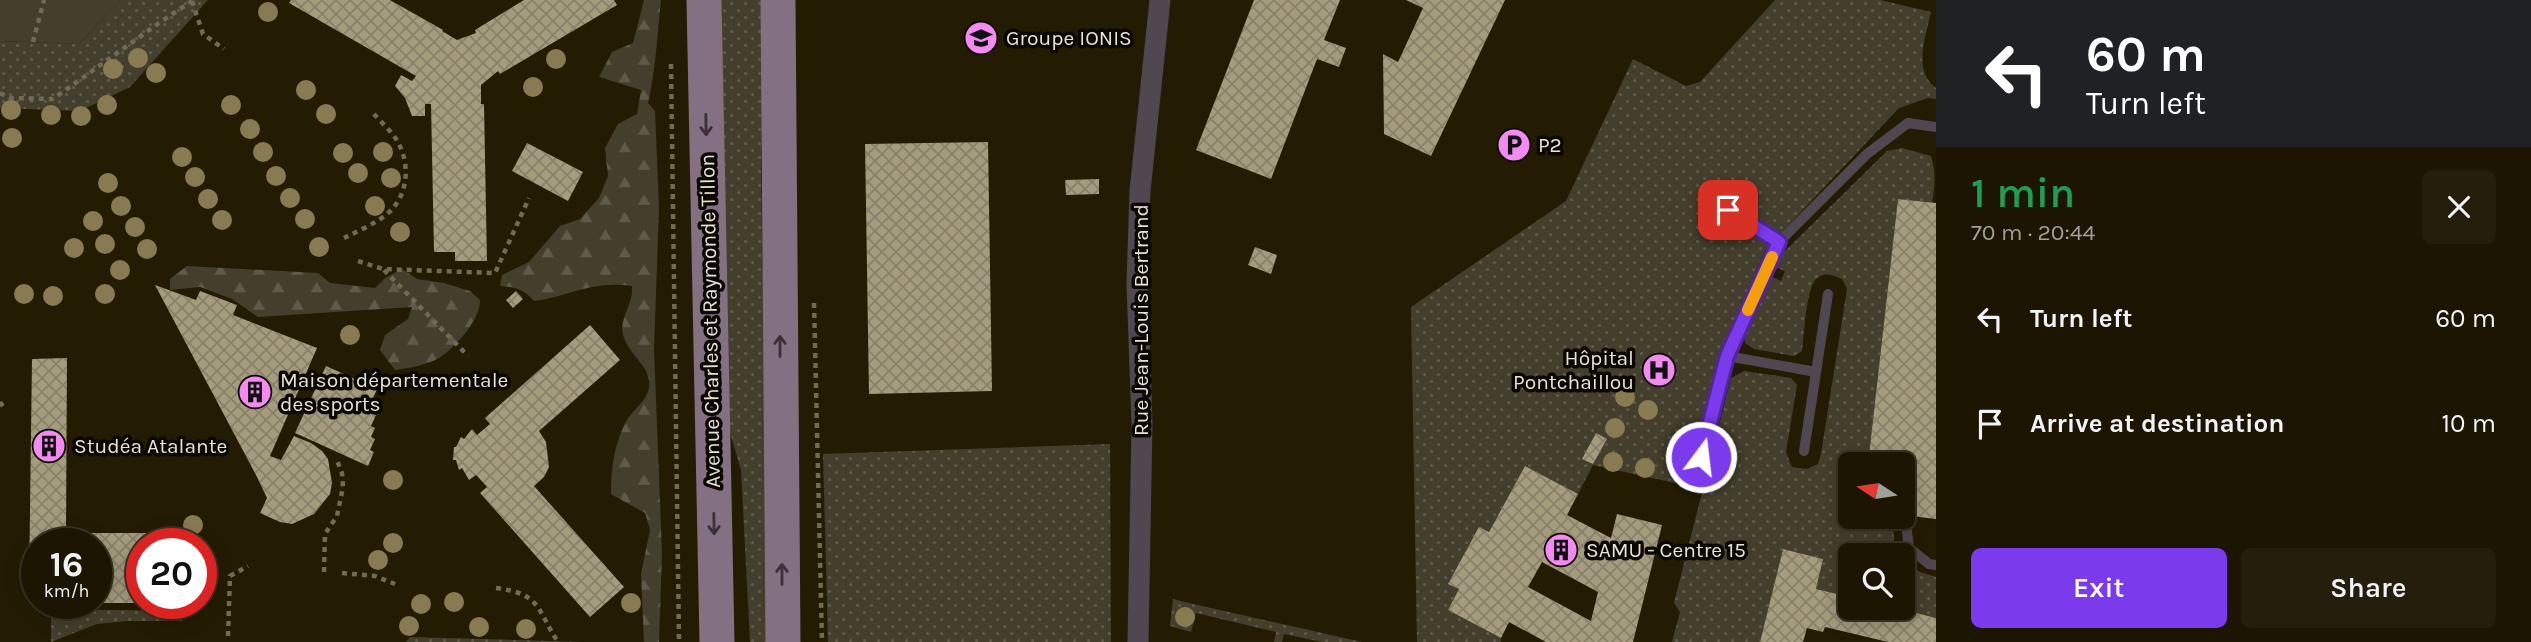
<!DOCTYPE html>
<html lang="en">
<head>
<meta charset="utf-8">
<style>
  body { margin:0; font-family:Karla,sans-serif; background:#241e0c; color:#f1f3f6; height:100vh; display:flex; flex-direction:column; font-size:26px; white-space:nowrap }
  * { box-sizing:border-box; margin:0 }
  p { font-size:23px; color:#a09f99 }
  .icon { flex:none; width:38px; height:38px; fill:none; stroke:currentColor; stroke-width:2; stroke-linecap:round; stroke-linejoin:round }
  .map { position:relative; flex:1; overflow:hidden }
  .details { display:flex; flex-direction:column; background:#1b1502; width:595px }
  .details>* { flex:none }
  .top-card { background:#202124; color:#fff; overflow:hidden }
  .needle { width:46px; rotate:282deg }
  .fabs { position:absolute; left:1838px; top:452px; display:grid; gap:14px }
  .fabs a { display:grid; place-items:center; width:77px; height:77px; border-radius:10px; background:#1b1502; box-shadow:0 4px 18px #0003,0 0 0 2px #393424; font-size:35px }
  .speed { position:absolute; left:21px; top:528px; display:flex; gap:14px; font-size:35px; font-weight:700; text-align:center }
  .speed>* { display:grid; place-content:center; width:91px; height:91px; border-radius:50%; background:#1b1502; box-shadow:0 4px 18px #0003,0 0 0 2px #393424; line-height:1 }
  .speed small { font-size:18px; font-weight:400 }
  .speed .limit { border:10px solid #d22; background:#fff; color:#111 }
  .pin { position:absolute; display:grid; place-items:center; width:60px; height:60px; color:#fff; margin:-30px; border-radius:14px; box-shadow:0 4px 10px #0006 }
  .me { position:absolute; width:77px; margin:-38px; rotate:15deg; stroke-linejoin:round; filter:drop-shadow(0 0 5px #0008) }
  .turn { display:flex; align-items:center; gap:24px; height:147px; padding:0 35px; font-size:32px }
  .turn .icon { width:91px; height:91px; stroke-width:2.5 }
  .turn b { display:block; font-size:49px; line-height:60px }
  .round { display:grid; place-items:center; flex:none; width:74px; height:74px; border-radius:10px; background:#241e0c }
  .overview { display:flex; align-items:center; justify-content:space-between; height:119px; padding:0 35px }
  h1 { font-size:42px; font-weight:600; line-height:52px; color:#1e9e55 }
  .cta { display:flex; gap:14px; margin-top:auto; padding:14px 35px }
  .cta a { flex:1; height:80px; border-radius:10px; background:#7c3aed; color:#fff; font-size:28px; font-weight:600; line-height:80px; text-align:center }
  .cta a+a { background:#241e0c; color:#f1f3f6 }
  ul { padding:0; list-style:none }
  li { display:flex; align-items:center; gap:21px; height:105px; padding:0 35px }
  li div { flex:1 }
  li b { display:block; font-size:26px }
  li em { font-style:normal }
  main { display:flex; flex:1; min-height:0 }
  .map>svg:first-child { display:block }
  .grass { fill:url(#grass-dots) }
  .forest { fill:url(#forest-firs) }
  .green { fill:#443e2c }
  .building { fill:url(#building-cross-hatch); fill-rule:evenodd }
  .lines { fill:none; stroke-linecap:round; stroke-linejoin:round }
  .path { stroke:#716b54; stroke-width:4.5; stroke-dasharray:5 5; stroke-linecap:butt }
  .service { stroke:#504750; stroke-width:10 }
  .minor { stroke:#504750; stroke-width:21 }
  .primary { stroke:#847083; stroke-width:35 }
  .tree { fill:#897b51 }
  .oneway { stroke:#3b3135 }
  .route-casing { stroke:#51269a; stroke-width:18 }
  .route { stroke:#7c3aed; stroke-width:12 }
  .slow { stroke:#f59e0b; stroke-width:12 }
  .labels { text-anchor:middle; dominant-baseline:central; stroke-width:7; stroke-linejoin:round; paint-order:stroke }
  .poi-label { font-size:21px; fill:#e7e2d2; stroke:#0a0701; text-anchor:start }
  .street-label { font-size:21px; fill:#e7e2d2; stroke:#0a0701 }
</style>
</head>
<body>
<main>
<div class="map">
<svg width="1936" height="642" viewBox="0 0 1936 642">
  <defs>
    <pattern id="grass-dots" width="8" height="8" patternUnits="userSpaceOnUse" patternTransform="scale(1.75)"><rect width="8" height="8" fill="#443e2c"/><path d="M2 2h.1M6 6h.1" fill="none" stroke="#5f5a4a" stroke-width="1.8" stroke-linecap="round"/></pattern>
    <pattern id="forest-firs" width="22" height="20" patternUnits="userSpaceOnUse" patternTransform="scale(1.75)"><rect width="22" height="20" fill="#443e2c"/><path d="M5 1l3.5 6h-7zM16 11l3.5 6h-7z" fill="#5f5a4a"/></pattern>
    <pattern id="building-cross-hatch" width="8" height="8" patternUnits="userSpaceOnUse" patternTransform="scale(1.75)"><rect width="8" height="8" fill="#a59b7d"/><path d="M0 0l8 8M0 8l8-8" fill="none" stroke="#88816a"/></pattern>
  </defs>
  <rect width="100%" height="100%" fill="#241c02"/>
  <g class="grass">
    <polygon points="121,0 208,0 130,87 80,111 0,108 0,41 79,44"/>
    <polygon points="719,0 764,0 761,169 769,642 750,642 741,470 723,408"/>
    <path d="M1775 0H1880L1931 12C1926 37 1912 70 1936 88V99L1928 98 1899 108 1765 250 1721 351 1686 481 1675 483 1593 465 1578 494 1525 466 1489 532 1449 584 1459 589 1448 610 1501 638V642H1417L1411 307 1566 201 1633 59 1686 86 1700 82Z"/>
    <path d="M1902 148 1931 156C1936 173 1935 185 1932 203L1898 199 1868 464H1850V516H1893L1894 541 1900 555H1850V597L1816 589 1823 559 1783 549 1760 642H1672L1680 612 1674 603 1731 378 1744 371 1791 378 1797 385 1786 452 1792 467 1807 469 1818 464 1821 454 1847 289 1842 279C1834 275 1824 271 1816 279 1806 290 1804 335 1802 351L1794 356 1754 349 1745 343 1744 334 1770 276 1781 281 1785 271 1775 267 1781 255 1887 151Z"/>
    <polygon points="1110,444 1111,642 828,642 823,454"/>
    <polygon points="1902,558 1920,572 1936,577 1936,618 1893,607 1902,607"/>
    <polygon points="1173,599 1193,604 1362,642 1322,642 1284,634 1282,642 1274,642 1276,632 1196,613 1191,632 1170,626"/>
    <polygon points="51,609 181,611 183,621 127,621 97,624 51,642"/>
    <polygon points="410,637 585,642 406,642"/>
  </g>
  <g class="forest">
    <path d="M644 0H661C657 35 656 69 648 103L655 111 659 208 654 349 662 553 659 642H644L641 574 650 530 645 513 611 494C611 469 614 443 627 420 632 411 643 404 647 394 657 370 631 358 624 338 617 319 634 305 632 286 591 280 571 296 534 301 523 289 516 287 500 286L502 275 529 262 560 226 580 219 599 198 608 176 605 148 618 124 637 114 641 90 599 77 612 52 633 43Z"/>
    <path d="M187 266 318 273 330 283 375 288 385 278 402 269 417 279 444 283 470 291 480 300C481 319 455 348 439 358 427 365 409 368 395 370L380 350 385 335 408 319 412 307 258 317 232 299 200 287 170 290V279Z"/>
  </g>
  <polygon class="green" points="0,0 121,0 79,44 0,41"/>
  <g class="building">
    <polygon points="291,0 390,0 443,30 442,31 457,40 476,33 475,30 524,0 614,0 617,5 500,74 498,71 481,85 481,104 484,104 487,261 455,261 455,252 434,252 431,104 425,104 425,116 412,116 405,98 395,86 401,75 412,81 416,76 289,3"/>
    <polygon points="1254,0 1340,0 1324,40 1346,48 1339,67 1317,59 1271,179 1196,150"/>
    <polygon points="1406,0 1505,0 1431,156 1384,134 1383,54 1398,62 1423,8"/>
    <polygon points="988,142 992,391 869,394 865,144"/>
    <polygon points="527,143 583,172 568,201 512,171"/>
    <polygon points="1099,179 1099,194 1066,195 1065,180"/>
    <polygon points="1898,199 1936,203 1936,519 1902,515 1902,464 1868,464"/>
    <polygon points="1255,247 1277,255 1271,274 1248,265"/>
    <polygon points="155,285 196,300 200,291 237,305 233,315 317,348 270,456 281,460 294,436 311,443 322,451 328,459 332,483 330,494 314,514 292,524 280,522 260,513 267,498 257,477"/>
    <polygon points="516,291 523,299 513,308 506,300"/>
    <polygon points="590,325 620,360 539,431 546,442 549,467 544,477 534,486 624,587 590,617 480,493 487,487 478,477 476,475 469,480 462,468 459,470 456,460 453,460 454,447 456,447 461,437 464,439 472,429 477,435 490,424 485,418"/>
    <polygon points="67,358 66,533 156,533 160,544 142,544 142,603 96,603 96,544 37,544 37,586 29,587 32,359"/>
    <polygon points="326,366 377,389 372,401 376,402 370,413 376,415 371,426 375,428 371,437 375,439 370,450 374,452 368,466 295,433"/>
    <polygon points="1596,433 1607,439 1593,464 1582,459"/>
    <path d="M1525 466 1578 494 1567 515 1611 538 1617 514 1662 525 1633 642H1546L1509 622 1501 638 1448 610 1459 589 1448 584 1479 527 1489 532ZM1542 562 1598 592 1591 621 1528 587Z"/>
    <polygon points="1783,549 1823,559 1816,589 1850,597 1850,607 1893,607 1936,618 1936,642 1888,642 1825,627 1823,632 1807,628 1803,642 1760,642"/>
  </g>
  <g class="lines">
    <g class="path">
      <polyline points="192,1 203,34 224,49"/>
      <polyline points="33,42 44,0"/>
      <polyline points="671,64 679,642"/>
      <polyline points="0,93 10,98 53,99 159,23 192,1"/>
      <path d="M344 238C358 231 375 224 387 214 409 196 411 162 396 139 390 130 381 122 374 114"/>
      <polyline points="358,261 383,269 495,273 529,198"/>
      <polyline points="384,270 468,356"/>
      <polyline points="814,303 822,642"/>
      <polyline points="0,402 4,408"/>
      <polyline points="324,572 325,534 337,516 343,487 342,473 336,458"/>
      <polyline points="342,573 375,576 395,584"/>
      <path d="M496 588C542 594 536 609 558 642"/>
      <polyline points="228,636 230,576 248,566"/>
    </g>
    <g class="service">
      <polyline points="1728,210 1779,242 1867,154 1908,123 1936,127"/>
      <polyline points="1727,356 1816,372"/>
      <polyline points="1804,451 1828,294"/>
      <polyline points="1694,483 1727,356 1779,242"/>
      <polyline points="1905,515 1909,548 1929,564 1936,565"/>
    </g>
    <polyline class="minor" points="1138,642 1142,423 1137,284 1140,191 1160,0"/>
    <g class="primary">
      <polyline points="704,0 717,642"/>
      <polyline points="778,0 783,642"/>
    </g>
  </g>
  <g class="tree">
    <circle cx="268" cy="12" r="10"/>
    <circle cx="138" cy="58" r="10"/>
    <circle cx="556" cy="59" r="10"/>
    <circle cx="113" cy="69" r="10"/>
    <circle cx="156" cy="73" r="10"/>
    <circle cx="533" cy="87" r="10"/>
    <circle cx="306" cy="90" r="10"/>
    <circle cx="107" cy="105" r="10"/>
    <circle cx="231" cy="105" r="10"/>
    <circle cx="11" cy="110" r="10"/>
    <circle cx="326" cy="114" r="10"/>
    <circle cx="51" cy="115" r="10"/>
    <circle cx="81" cy="116" r="10"/>
    <circle cx="250" cy="129" r="10"/>
    <circle cx="12" cy="138" r="10"/>
    <circle cx="263" cy="152" r="10"/>
    <circle cx="383" cy="152" r="10"/>
    <circle cx="343" cy="153" r="10"/>
    <circle cx="182" cy="157" r="10"/>
    <circle cx="358" cy="173" r="10"/>
    <circle cx="276" cy="176" r="10"/>
    <circle cx="195" cy="177" r="10"/>
    <circle cx="391" cy="178" r="10"/>
    <circle cx="108" cy="183" r="10"/>
    <circle cx="290" cy="198" r="10"/>
    <circle cx="208" cy="199" r="10"/>
    <circle cx="121" cy="206" r="10"/>
    <circle cx="375" cy="206" r="10"/>
    <circle cx="305" cy="219" r="10"/>
    <circle cx="222" cy="220" r="10"/>
    <circle cx="93" cy="221" r="10"/>
    <circle cx="135" cy="227" r="10"/>
    <circle cx="400" cy="232" r="10"/>
    <circle cx="105" cy="244" r="10"/>
    <circle cx="319" cy="247" r="10"/>
    <circle cx="74" cy="248" r="10"/>
    <circle cx="147" cy="249" r="10"/>
    <circle cx="120" cy="270" r="10"/>
    <circle cx="24" cy="294" r="10"/>
    <circle cx="105" cy="294" r="10"/>
    <circle cx="53" cy="296" r="10"/>
    <circle cx="350" cy="335" r="10"/>
    <circle cx="1625" cy="397" r="10"/>
    <circle cx="1648" cy="410" r="10"/>
    <circle cx="1615" cy="428" r="10"/>
    <circle cx="1613" cy="462" r="10"/>
    <circle cx="1645" cy="468" r="10"/>
    <circle cx="393" cy="480" r="10"/>
    <circle cx="193" cy="525" r="10"/>
    <circle cx="393" cy="543" r="10"/>
    <circle cx="378" cy="560" r="10"/>
    <circle cx="454" cy="602" r="10"/>
    <circle cx="631" cy="603" r="10"/>
    <circle cx="421" cy="604" r="10"/>
    <circle cx="1185" cy="617" r="10"/>
    <circle cx="409" cy="626" r="10"/>
    <circle cx="479" cy="627" r="10"/>
    <circle cx="526" cy="629" r="10"/>
  </g>
  <defs><path id="oneway-shaft" d="M-6 0H5M1.5-3L5.5 0L1.5 3" fill="none" stroke-width="1.6" stroke-linecap="round" stroke-linejoin="round" transform="scale(1.75)"/></defs>
  <g class="oneway">
    <use href="#oneway-shaft" transform="translate(706 125) rotate(89)"/>
    <use href="#oneway-shaft" transform="translate(780 346) rotate(-90)"/>
    <use href="#oneway-shaft" transform="translate(714 524) rotate(89)"/>
    <use href="#oneway-shaft" transform="translate(782 574) rotate(-90)"/>
  </g>
  <g class="lines">
    <defs>
      <polyline id="route" points="1701,457 1727,356 1779,242 1728,210"/>
    </defs>
    <use href="#route" class="route-casing"/>
    <use href="#route" class="route"/>
    <polyline class="slow" points="1748,310 1772,257"/>
  </g>
  <defs>
    <symbol id="university-disc" viewBox="-11 -11 22 22"><circle r="9.5" fill="#f389f1" stroke="#0a0701"/><path d="M0-5L7-2L0 1L-7-2ZM-4 1L0 2.5L4 1V4Q0 6-4 4Z" fill="#111"/></symbol>
    <symbol id="parking-disc" viewBox="-11 -11 22 22"><circle r="9.5" fill="#f389f1" stroke="#0a0701"/><path d="M-3.5-5.5H1a3.5 3.5 0 0 1 0 7H-1V5.5H-3.5ZM-1-3.4V-.6H.8a1.4 1.4 0 0 0 0-2.8Z" fill="#111"/></symbol>
    <symbol id="hospital-disc" viewBox="-11 -11 22 22"><circle r="9.5" fill="#f389f1" stroke="#0a0701"/><path d="M-5-5h3v3.5h4V-5h3V5h-3V1.5h-4V5h-3Z" fill="#111"/></symbol>
    <symbol id="building-disc" viewBox="-11 -11 22 22"><circle r="9.5" fill="#f389f1" stroke="#0a0701"/><path d="M-4-6H4V6H1V3H-1V6H-4ZM-2.5-4.3h1.7v1.8h-1.7ZM.8-4.3h1.7v1.8H.8ZM-2.5-1h1.7V.8h-1.7ZM.8-1h1.7V.8H.8Z" fill="#111"/></symbol>
  </defs>
  <g fill-rule="evenodd">
    <use href="#university-disc" x="962" y="19" width="38" height="38"/>
    <use href="#parking-disc" x="1495" y="126" width="38" height="38"/>
    <use href="#hospital-disc" x="1640" y="351" width="38" height="38"/>
    <use href="#building-disc" x="236" y="373" width="38" height="38"/>
    <use href="#building-disc" x="30" y="427" width="38" height="38"/>
    <use href="#building-disc" x="1542" y="531" width="38" height="38"/>
  </g>
  <g class="labels">
    <g class="poi-label">
      <text x="1006" y="38">Groupe IONIS</text>
      <text x="1538" y="145">P2</text>
      <text x="1634" y="358" text-anchor="end">Hôpital<tspan x="1634" dy="24">Pontchaillou</tspan></text>
      <text x="280" y="380">Maison départementale<tspan x="280" dy="24">des sports</tspan></text>
      <text x="74" y="446">Studéa Atalante</text>
      <text x="1586" y="550">SAMU - Centre 15</text>
    </g>
    <g class="street-label">
      <text transform="translate(1141 320) rotate(-90)">Rue Jean-Louis Bertrand</text>
      <text transform="translate(710 321) rotate(-91)">Avenue Charles et Raymonde Tillon</text>
    </g>
  </g>
</svg>
<div class="fabs">
<a><svg class="needle" viewBox="-14 -14 28 28"><path d="M0-13l5 13h-10z" fill="#e53935"/><path d="M0 13l5-13h-10z" fill="#a09f99"/></svg></a>
<a><svg class="icon" aria-label="search" viewBox="0 0 24 24"><circle cx="10" cy="10" r="6"/><path d="M15 15l6 6"/></svg></a>
</div>
<div class="speed"><div>16<small>km/h</small></div><div class="limit">20</div></div>
<div class="pin" style="left:1728px;top:210px;background:#d93025"><svg class="icon" aria-label="arrive" viewBox="0 0 24 24"><path d="M6 21V4h12l-3 4 3 4H6"/></svg></div>
<svg class="me" style="left:1701px;top:457px" viewBox="-20 -20 40 40"><circle r="17" fill="#7c3aed" stroke="#fff" stroke-width="3"/><path d="M0-11L8 9 0 5-8 9z" fill="#fff"/></svg>
</div>
<section class="details">
<div class="top-card">
<div class="turn"><svg class="icon" aria-label="left" viewBox="0 0 24 24"><path d="M17 20v-9H6M10 6l-5 5 5 5"/></svg><div><b>60 m</b>Turn left</div></div>
</div>
<div class="overview"><div><h1>1 min</h1><p>70 m · 20:44</p></div><a class="round"><svg class="icon" aria-label="close" viewBox="0 0 24 24"><path d="M6 6l12 12M18 6L6 18"/></svg></a></div>
<ul>
<li><svg class="icon" aria-label="left" viewBox="0 0 24 24"><path d="M17 20v-9H6M10 6l-5 5 5 5"/></svg><div><b>Turn left</b></div><em>60 m</em></li>
<li><svg class="icon" aria-label="arrive" viewBox="0 0 24 24"><path d="M6 21V4h12l-3 4 3 4H6"/></svg><div><b>Arrive at destination</b></div><em>10 m</em></li>
</ul>
<div class="cta"><a>Exit</a><a>Share</a></div>
</section>
</main>
</body>
</html>
